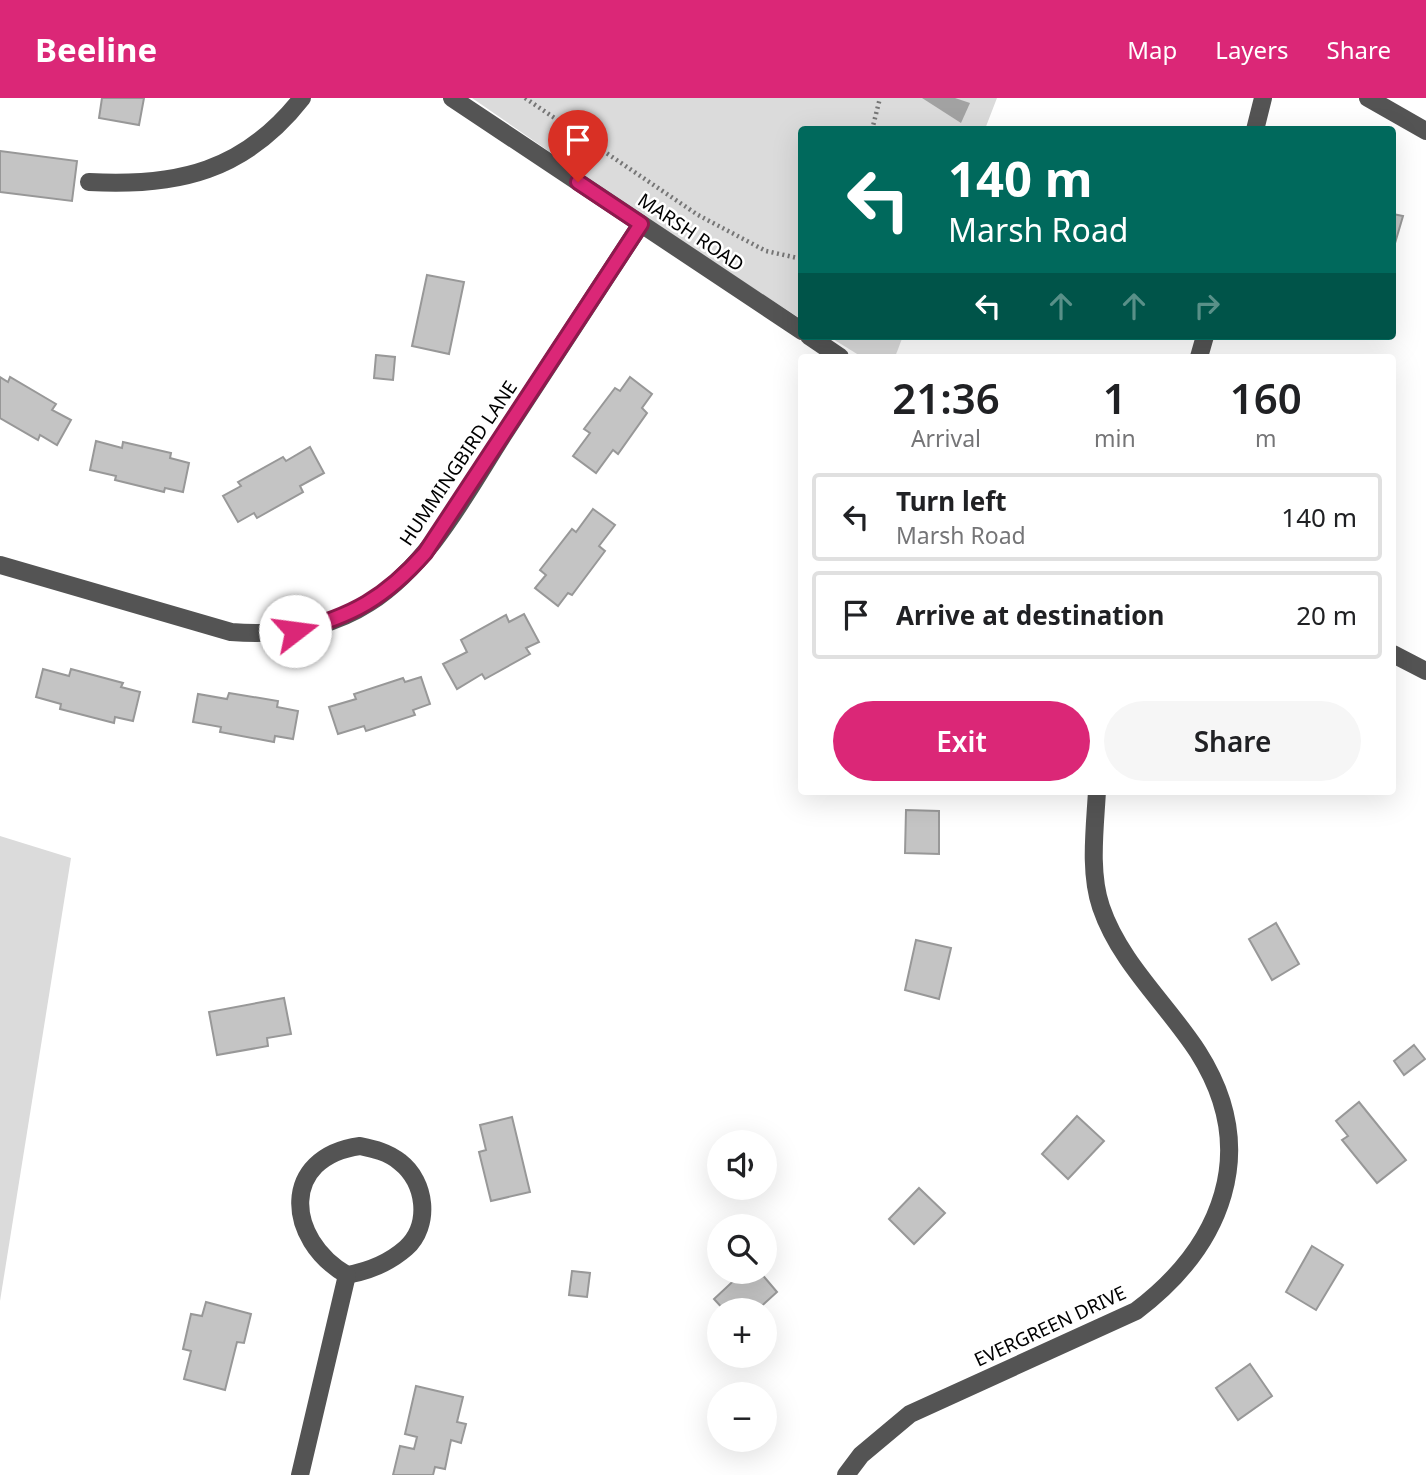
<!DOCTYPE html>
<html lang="en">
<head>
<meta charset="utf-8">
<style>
  body { margin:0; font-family:"Noto Sans",sans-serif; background:#f6f6f6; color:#202124; height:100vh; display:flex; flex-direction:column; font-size:26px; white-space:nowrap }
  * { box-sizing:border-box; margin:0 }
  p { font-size:23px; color:#757577 }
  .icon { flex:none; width:38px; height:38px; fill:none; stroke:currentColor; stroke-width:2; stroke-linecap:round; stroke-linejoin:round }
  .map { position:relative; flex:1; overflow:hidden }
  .details { position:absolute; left:798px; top:256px; width:598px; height:441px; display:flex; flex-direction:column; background:#fff; border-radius:7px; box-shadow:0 7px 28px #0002 }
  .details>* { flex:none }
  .guide { position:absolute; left:798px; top:28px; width:598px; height:214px; border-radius:7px; box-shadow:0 7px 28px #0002; background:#00695c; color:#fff; overflow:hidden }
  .controls { position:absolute; left:707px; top:1032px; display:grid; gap:14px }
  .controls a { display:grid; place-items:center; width:70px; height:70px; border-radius:50%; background:#fff; box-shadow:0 7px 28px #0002; font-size:35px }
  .pin { position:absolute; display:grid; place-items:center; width:60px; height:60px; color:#fff; margin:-72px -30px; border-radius:50% 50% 50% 0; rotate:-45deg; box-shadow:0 0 7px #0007 }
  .pin .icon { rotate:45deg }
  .me { position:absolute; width:77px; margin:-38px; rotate:75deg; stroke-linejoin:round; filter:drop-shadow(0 0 5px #0008) }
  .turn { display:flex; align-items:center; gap:24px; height:147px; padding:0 35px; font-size:32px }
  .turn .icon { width:91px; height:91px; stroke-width:2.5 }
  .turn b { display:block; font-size:49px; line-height:60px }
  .lanes { display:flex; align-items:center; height:66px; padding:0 35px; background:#0003; justify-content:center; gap:35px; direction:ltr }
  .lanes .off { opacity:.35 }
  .eta { display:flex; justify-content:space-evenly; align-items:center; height:119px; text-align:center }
  .eta b { font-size:42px; font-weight:600; line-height:49px }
  .cta { display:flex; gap:14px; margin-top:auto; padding:14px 35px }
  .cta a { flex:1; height:80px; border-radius:42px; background:#db2777; color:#fff; font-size:28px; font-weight:600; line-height:80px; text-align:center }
  .cta a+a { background:#f6f6f6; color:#202124 }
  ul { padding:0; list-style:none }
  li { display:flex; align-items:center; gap:21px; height:88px; margin:0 14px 10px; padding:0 21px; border:4px solid #e0e0e0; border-radius:7px }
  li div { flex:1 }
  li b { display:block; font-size:26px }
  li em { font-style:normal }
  header { display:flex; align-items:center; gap:42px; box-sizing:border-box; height:98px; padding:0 35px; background:#db2777; color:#fff }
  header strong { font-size:33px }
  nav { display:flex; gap:38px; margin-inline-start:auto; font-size:24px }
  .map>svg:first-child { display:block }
  .green { fill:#dbdbdb }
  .water { fill:#a2a2a2 }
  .building { fill:#c4c4c4; stroke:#989898; stroke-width:2 }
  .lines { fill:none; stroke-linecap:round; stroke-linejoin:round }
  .path { stroke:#767676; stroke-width:4.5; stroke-dasharray:2 3.5; stroke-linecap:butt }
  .minor { stroke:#545454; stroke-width:18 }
  .route-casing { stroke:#8e194d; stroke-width:18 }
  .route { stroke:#db2777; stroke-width:12 }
  .labels { text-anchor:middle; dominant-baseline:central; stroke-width:5; stroke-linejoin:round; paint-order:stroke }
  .street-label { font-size:19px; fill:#000; stroke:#fff }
</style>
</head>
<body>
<header>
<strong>Beeline</strong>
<nav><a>Map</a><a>Layers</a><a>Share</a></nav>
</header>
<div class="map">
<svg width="1426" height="1377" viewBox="0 0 1426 1377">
  <rect width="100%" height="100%" fill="#fff"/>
  <g class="green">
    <polygon points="472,0 997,0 985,31 802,32 801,221 647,121"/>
    <polygon points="828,238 903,238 895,259 862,259"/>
    <polygon points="0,738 71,760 0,1203"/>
  </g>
  <polygon class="water" points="922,0 955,0 970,5 961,25"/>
  <g class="building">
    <polygon points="102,0 144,0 139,27 99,20"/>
    <polygon points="0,53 77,63 72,103 0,94"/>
    <polygon points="1393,116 1403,118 1393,152"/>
    <polygon points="427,177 464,184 449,256 412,248"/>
    <polygon points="376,257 395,259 393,282 374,280"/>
    <polygon points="0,279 8,284 10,279 56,306 52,312 71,322 57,347 40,337 38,342 0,320"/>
    <polygon points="630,279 652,296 642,310 647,315 618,356 613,352 596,375 573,358 590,335 584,331 615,290 620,293"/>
    <polygon points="96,343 122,350 123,344 171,355 170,360 189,365 183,394 165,390 164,394 115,382 116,378 90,372"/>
    <polygon points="310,349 324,375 300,388 303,394 257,420 254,415 238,424 223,398 241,388 238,384 283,359 286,363"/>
    <polygon points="593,411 615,427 599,448 605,453 572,497 568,495 558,508 535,490 546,477 540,472 572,431 576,434"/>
    <polygon points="524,516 539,544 526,550 530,556 485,581 482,576 457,591 443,566 467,554 461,542 506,517 509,524"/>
    <polygon points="43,571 69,578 71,571 123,585 121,589 140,594 133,623 115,619 114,625 60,611 61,606 36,599"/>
    <polygon points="421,579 430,606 413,612 415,617 366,633 364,628 338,636 329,609 356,601 354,596 403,580 405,584"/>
    <polygon points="229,595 278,603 277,609 298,613 293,641 275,638 274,644 220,634 221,629 193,624 198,596 227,601"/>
    <polygon points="906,712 939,713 939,756 905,755"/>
    <polygon points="1276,825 1299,866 1272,882 1249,841"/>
    <polygon points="916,842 951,850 939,901 905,892"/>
    <polygon points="284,900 291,936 267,940 268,948 217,957 209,914"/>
    <polygon points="1414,947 1425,961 1404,977 1394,963"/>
    <polygon points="1359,1004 1406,1062 1377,1085 1342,1042 1348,1038 1336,1023"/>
    <polygon points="1077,1018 1104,1043 1068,1081 1042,1056"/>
    <polygon points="512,1019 530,1094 491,1103 479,1054 486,1052 480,1027"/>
    <polygon points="919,1090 945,1115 914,1146 889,1121"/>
    <polygon points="1312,1148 1343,1167 1316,1212 1286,1194"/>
    <polygon points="572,1173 590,1175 587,1199 569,1197"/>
    <polygon points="743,1174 760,1174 777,1194 756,1213 725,1213 714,1201"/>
    <polygon points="206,1204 251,1216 244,1245 237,1244 225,1292 184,1281 191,1253 183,1251 191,1216 202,1218"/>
    <polygon points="1250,1266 1272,1298 1238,1322 1216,1290"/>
    <polygon points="416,1288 463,1299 457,1324 466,1326 461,1345 451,1342 445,1371 435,1369 433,1377 393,1377 400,1348 414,1351 417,1339 405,1336"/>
  </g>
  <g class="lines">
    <g class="path">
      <polyline points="525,0 698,117 766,153 802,161"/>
      <polyline points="872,32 880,0"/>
    </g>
    <g class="minor">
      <polyline points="452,0 802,233"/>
      <polyline points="1368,0 1426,33"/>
      <polyline points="1255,32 1263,0"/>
      <path d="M89 84C178 89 245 73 302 0"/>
      <polyline points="809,238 840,259"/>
      <polyline points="1199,259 1205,238"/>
      <path d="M0 467 231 534C280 538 327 532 369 505 430 466 466 395 504 336 550 266 596 196 641 126"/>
      <polyline points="1393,556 1426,573"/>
      <path d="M360 1048C374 1051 388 1054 400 1064 426 1084 431 1127 406 1150 389 1165 369 1173 347 1177 285 1141 280 1059 360 1048Z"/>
      <polyline points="300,1377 347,1177"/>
      <path d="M846 1377 861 1357 910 1316 1136 1213C1222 1148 1261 1053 1198 954 1167 906 1120 865 1101 809 1089 774 1095 730 1097 693"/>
    </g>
  </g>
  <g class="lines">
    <defs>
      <path id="route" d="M295 533C352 518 385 500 425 455L641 126 578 84"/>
    </defs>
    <use href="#route" class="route-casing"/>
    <use href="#route" class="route"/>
  </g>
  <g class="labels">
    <g class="street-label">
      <text transform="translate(691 134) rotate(34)">MARSH ROAD</text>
      <text transform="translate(458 365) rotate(-56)">HUMMINGBIRD LANE</text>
      <text transform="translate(1050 1228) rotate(-25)">EVERGREEN DRIVE</text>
    </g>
  </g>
</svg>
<div class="controls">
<a><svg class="icon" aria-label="sound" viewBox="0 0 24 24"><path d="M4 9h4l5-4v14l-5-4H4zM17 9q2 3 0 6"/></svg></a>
<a><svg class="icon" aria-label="search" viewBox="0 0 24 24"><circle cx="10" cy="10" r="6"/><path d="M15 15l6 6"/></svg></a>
<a>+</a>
<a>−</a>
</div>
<div class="pin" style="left:578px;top:84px;background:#d93025"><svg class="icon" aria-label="arrive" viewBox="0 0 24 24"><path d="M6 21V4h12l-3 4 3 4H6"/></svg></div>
<svg class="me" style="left:295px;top:533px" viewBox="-20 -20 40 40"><circle r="19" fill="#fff"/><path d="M0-13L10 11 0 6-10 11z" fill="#db2777"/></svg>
<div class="guide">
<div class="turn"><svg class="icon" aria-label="left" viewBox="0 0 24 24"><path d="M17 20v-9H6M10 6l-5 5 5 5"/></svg><div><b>140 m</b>Marsh Road</div></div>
<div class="lanes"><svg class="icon" aria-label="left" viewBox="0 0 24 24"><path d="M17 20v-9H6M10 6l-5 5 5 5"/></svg><svg class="icon off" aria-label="ahead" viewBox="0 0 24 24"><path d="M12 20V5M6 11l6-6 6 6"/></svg><svg class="icon off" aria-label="ahead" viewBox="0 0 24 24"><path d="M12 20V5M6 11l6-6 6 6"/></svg><svg class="icon off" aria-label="right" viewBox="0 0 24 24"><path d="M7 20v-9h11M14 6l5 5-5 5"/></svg></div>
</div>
<section class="details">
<div class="eta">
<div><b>21:36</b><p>Arrival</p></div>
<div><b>1</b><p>min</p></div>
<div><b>160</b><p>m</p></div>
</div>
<ul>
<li><svg class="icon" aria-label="left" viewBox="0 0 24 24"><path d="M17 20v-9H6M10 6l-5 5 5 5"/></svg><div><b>Turn left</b><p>Marsh Road</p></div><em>140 m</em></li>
<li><svg class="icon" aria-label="arrive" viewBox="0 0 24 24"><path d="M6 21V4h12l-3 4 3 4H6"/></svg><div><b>Arrive at destination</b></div><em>20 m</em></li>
</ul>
<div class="cta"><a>Exit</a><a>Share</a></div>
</section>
</div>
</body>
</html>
